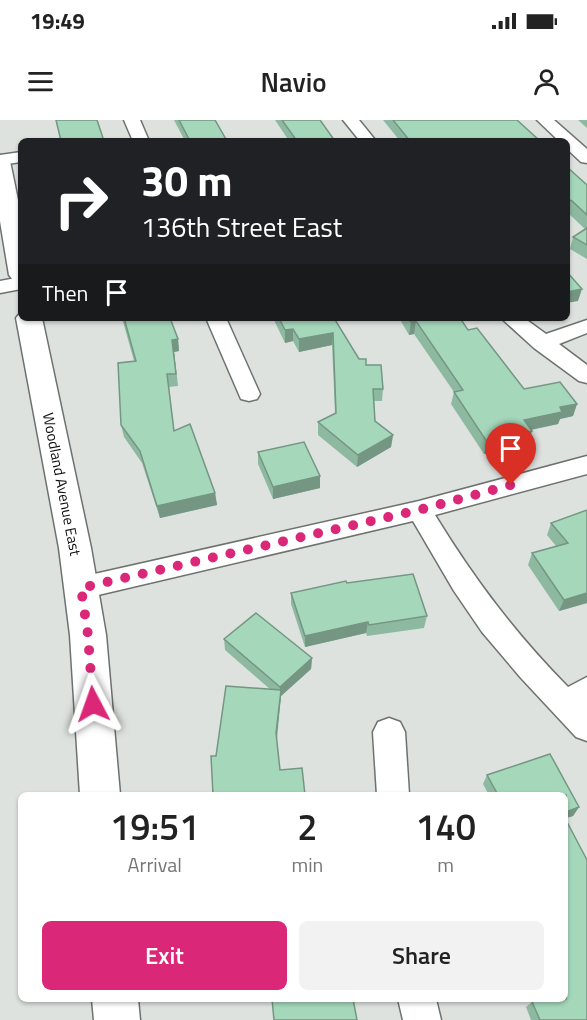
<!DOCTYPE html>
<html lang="en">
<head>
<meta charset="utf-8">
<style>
  body { margin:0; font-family:"Titillium Web",sans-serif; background:#f2f2f2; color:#222; height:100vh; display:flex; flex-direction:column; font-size:22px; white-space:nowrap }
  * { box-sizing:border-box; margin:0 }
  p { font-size:20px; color:#767676 }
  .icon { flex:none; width:33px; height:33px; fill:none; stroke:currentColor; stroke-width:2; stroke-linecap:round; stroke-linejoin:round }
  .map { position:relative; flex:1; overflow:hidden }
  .panel { position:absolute; left:18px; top:672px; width:550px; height:210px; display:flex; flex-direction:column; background:#fff; border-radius:9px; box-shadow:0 2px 4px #0004 }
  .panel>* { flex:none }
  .guide { position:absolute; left:18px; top:18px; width:552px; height:183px; border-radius:9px; box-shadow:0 2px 4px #0004; background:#202124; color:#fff; overflow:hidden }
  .pin { position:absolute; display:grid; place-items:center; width:51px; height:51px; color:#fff; margin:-62px -26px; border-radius:50% 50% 50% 0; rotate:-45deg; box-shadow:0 0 6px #0007 }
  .pin .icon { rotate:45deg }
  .me { position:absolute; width:66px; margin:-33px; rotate:356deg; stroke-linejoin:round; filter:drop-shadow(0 0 4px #0008) }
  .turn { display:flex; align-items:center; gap:21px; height:126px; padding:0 24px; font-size:27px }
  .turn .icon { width:78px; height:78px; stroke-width:2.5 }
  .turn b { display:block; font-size:42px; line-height:51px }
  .then { display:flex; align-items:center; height:57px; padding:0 24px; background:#0003; gap:12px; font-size:22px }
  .eta { display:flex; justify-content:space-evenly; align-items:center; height:102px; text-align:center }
  .eta b { font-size:36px; font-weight:600; line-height:42px }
  .primary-button { display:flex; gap:12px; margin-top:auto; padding:12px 24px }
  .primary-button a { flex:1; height:69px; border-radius:9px; background:#db2777; color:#fff; font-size:24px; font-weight:600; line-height:69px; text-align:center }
  .primary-button a+a { background:#f2f2f2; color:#222 }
  .status { display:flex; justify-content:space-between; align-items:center; height:42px; padding:0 30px; background:#fff; direction:ltr }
  .status svg { height:16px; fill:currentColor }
  header { display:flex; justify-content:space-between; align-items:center; height:78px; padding:0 24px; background:#fff; font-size:27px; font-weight:600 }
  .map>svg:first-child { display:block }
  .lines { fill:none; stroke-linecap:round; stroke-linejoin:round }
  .minor-casing { stroke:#6d726f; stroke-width:3 }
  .tertiary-casing { stroke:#6d726f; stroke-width:3 }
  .minor { fill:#fff; fill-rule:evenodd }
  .tertiary { fill:#fff; fill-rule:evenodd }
  .wall { fill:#8eb9a1 }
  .shaded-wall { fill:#749683 }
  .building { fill:#a5d7bb; stroke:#749683; stroke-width:1.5 }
  .route { stroke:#db2777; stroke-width:10; stroke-dasharray:0 18 }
  .labels { text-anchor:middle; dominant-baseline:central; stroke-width:4.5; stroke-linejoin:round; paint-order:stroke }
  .street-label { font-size:15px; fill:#0e100f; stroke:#fff }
</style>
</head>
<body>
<div class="status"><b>19:49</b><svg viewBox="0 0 49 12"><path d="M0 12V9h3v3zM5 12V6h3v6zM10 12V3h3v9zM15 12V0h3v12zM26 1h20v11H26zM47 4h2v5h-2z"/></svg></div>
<header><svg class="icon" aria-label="menu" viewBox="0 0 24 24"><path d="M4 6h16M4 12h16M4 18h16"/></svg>Navio<svg class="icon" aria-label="person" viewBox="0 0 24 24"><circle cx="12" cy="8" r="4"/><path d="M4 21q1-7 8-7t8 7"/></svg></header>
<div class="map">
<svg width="587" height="900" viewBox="0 0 587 900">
  <rect width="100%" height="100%" fill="#dde2df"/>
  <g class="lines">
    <defs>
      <g id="minor">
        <polygon points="124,0 140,0 149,21 133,21"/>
        <polygon points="343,0 359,0 376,21 360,21"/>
        <polygon points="537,0 554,0 587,29 587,43 581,42 567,29 567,21 559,21"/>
        <polygon points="21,32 21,42 0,45 0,35"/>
        <polygon points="21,157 21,169 0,173 0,161"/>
        <polygon points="206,198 226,198 260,274 257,279 249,281 241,279"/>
        <polygon points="501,198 524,198 546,214 587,200 587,213 559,224 587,245 587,263 579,261 534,228"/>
        <path d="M587 336V354L435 395C475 460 514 512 568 567L587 557V621L576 617 521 558 482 512 454 471 413 401 81 479 71 476 67 468 71 460 81 457 419 381Z"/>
        <polygon points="389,598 400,602 405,612 409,675 377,675 373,612 378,602"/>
        <polygon points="398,879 436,879 441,900 403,900"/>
      </g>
      <g id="tertiary">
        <polygon points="0,35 7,37 10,41 21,95 21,162 13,160 9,155 0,101"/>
        <polygon points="21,192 21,198 42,198 91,428 106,515 120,675 80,675 70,515 59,428 16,198"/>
        <polygon points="92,879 138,879 140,900 94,900"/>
      </g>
    </defs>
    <use href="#minor" class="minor-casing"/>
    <use href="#tertiary" class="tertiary-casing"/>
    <use href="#minor" class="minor"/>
    <use href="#tertiary" class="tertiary"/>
  </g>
  <g class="wall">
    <polygon points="174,0 215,0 227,21 185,21"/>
    <polygon points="275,0 320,0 335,21 289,21"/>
    <polygon points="383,0 517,0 540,21 400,21"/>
    <polygon points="578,0 587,0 587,8"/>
    <polygon points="567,47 587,65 587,139 570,129 573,117 585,109 567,92"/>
    <polygon points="122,198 170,198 178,219 179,231 174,232 178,266 169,267 174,310 215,373 217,385 160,398 142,343 124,317 121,305 134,241"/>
    <polygon points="273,198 334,198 359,239 366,245 383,269 382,281 374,281 375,301 393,315 391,327 357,347 318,315 318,302 335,293 332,225 299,232 293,221 285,223"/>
    <polygon points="399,198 460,198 468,210 524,269 577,284 573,296 560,299 558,304 531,310 532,311 528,323 484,334 451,284 454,272 414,214 409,215"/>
    <polygon points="258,332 320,368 273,379 258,344"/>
    <polygon points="587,390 587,483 559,491 528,445 532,433 556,426 547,415 551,403"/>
    <polygon points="347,463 427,496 424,508 367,516 366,513 305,527 291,484 291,473"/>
    <polygon points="224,519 312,538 311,549 281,576 277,620 280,650 305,675 216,636 271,570 225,530"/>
    <polygon points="550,634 579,687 573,696 566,698 566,675 489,675 483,664 487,655"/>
    <polygon points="532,882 587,900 531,900 526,887"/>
  </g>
  <g class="shaded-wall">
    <polygon points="582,169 578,181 567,183 567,172"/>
    <polygon points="416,201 414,214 409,215 411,202"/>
    <polygon points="293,209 293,221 285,223 285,210"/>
    <polygon points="333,213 332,225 299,232 299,219"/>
    <polygon points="178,219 179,231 174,232 178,266 172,220"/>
    <polygon points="577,284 573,296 560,299 558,304 520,312 524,300 560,287"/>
    <polygon points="532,311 528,323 484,334 487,322"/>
    <polygon points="393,315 391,327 357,347 358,335"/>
    <polygon points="320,356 320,368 273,379 273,367"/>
    <polygon points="215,373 217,385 160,398 157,386"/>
    <polygon points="587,473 587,483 559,491 564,480"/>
    <polygon points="368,502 366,513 305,527 305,516"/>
    <polygon points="312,538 311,549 281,576 276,623 276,613 280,577 280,567"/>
    <polygon points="579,687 573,696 566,698 566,692"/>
  </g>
  <g class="building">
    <polygon points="56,0 97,0 104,21 61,21"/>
    <polygon points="179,0 215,0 227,21 190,21"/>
    <polygon points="282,0 320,0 335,21 297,21"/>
    <polygon points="393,0 517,0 540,21 410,21"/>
    <polygon points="567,47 587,65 587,95 572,81 567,79"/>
    <polygon points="587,108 587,125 573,117"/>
    <polygon points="567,152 582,169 567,172"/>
    <polygon points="124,198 170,198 178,219 172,220 176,254 167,254 174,311 190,304 215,373 157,386 140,331 121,305 118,243 136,241"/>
    <polygon points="279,198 334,198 359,239 366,239 366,245 381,245 383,269 373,269 375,301 393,315 358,335 318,302 336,293 333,213 299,219 293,209 285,210"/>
    <polygon points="408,198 460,198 468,210 477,208 524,269 560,262 577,284 560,287 562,292 524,300 532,311 487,322 454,272 463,270 416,201 411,202"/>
    <polygon points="304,322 320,356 273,367 258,332"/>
    <polygon points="587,390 587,473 564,480 532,433 568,423 551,403"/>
    <polygon points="413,454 427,496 369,505 368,502 305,516 291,473 346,461 347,463"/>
    <polygon points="256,493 312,538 280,567 224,519"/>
    <polygon points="226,566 281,570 276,613 280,650 302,648 305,675 213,675 211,636 216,636"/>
    <polygon points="550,634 579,687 566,692 566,675 492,675 497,673 487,655"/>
    <polygon points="566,700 587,740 587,900 540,900 532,882 540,879 566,879"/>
    <polygon points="272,879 353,879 357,900 274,900"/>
  </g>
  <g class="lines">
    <polyline class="route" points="93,584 88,515 81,468 419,390 511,365"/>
  </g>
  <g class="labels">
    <g class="street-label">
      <text transform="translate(62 364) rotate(79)">Woodland Avenue East</text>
    </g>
  </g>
</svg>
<div class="pin" style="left:511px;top:365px;background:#d93025"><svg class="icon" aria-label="arrive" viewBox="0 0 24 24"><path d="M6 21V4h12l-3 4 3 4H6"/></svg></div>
<svg class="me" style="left:93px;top:584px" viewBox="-20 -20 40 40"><path d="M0-17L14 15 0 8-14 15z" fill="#db2777" stroke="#fff" stroke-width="4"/></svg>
<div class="guide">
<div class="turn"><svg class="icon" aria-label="right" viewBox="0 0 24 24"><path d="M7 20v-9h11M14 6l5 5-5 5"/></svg><div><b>30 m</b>136th Street East</div></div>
<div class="then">Then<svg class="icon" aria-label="arrive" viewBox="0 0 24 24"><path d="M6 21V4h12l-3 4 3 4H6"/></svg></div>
</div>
<section class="panel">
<div class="eta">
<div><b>19:51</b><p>Arrival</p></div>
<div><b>2</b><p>min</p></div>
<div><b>140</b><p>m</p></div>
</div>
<div class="primary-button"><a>Exit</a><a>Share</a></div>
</section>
</div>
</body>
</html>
